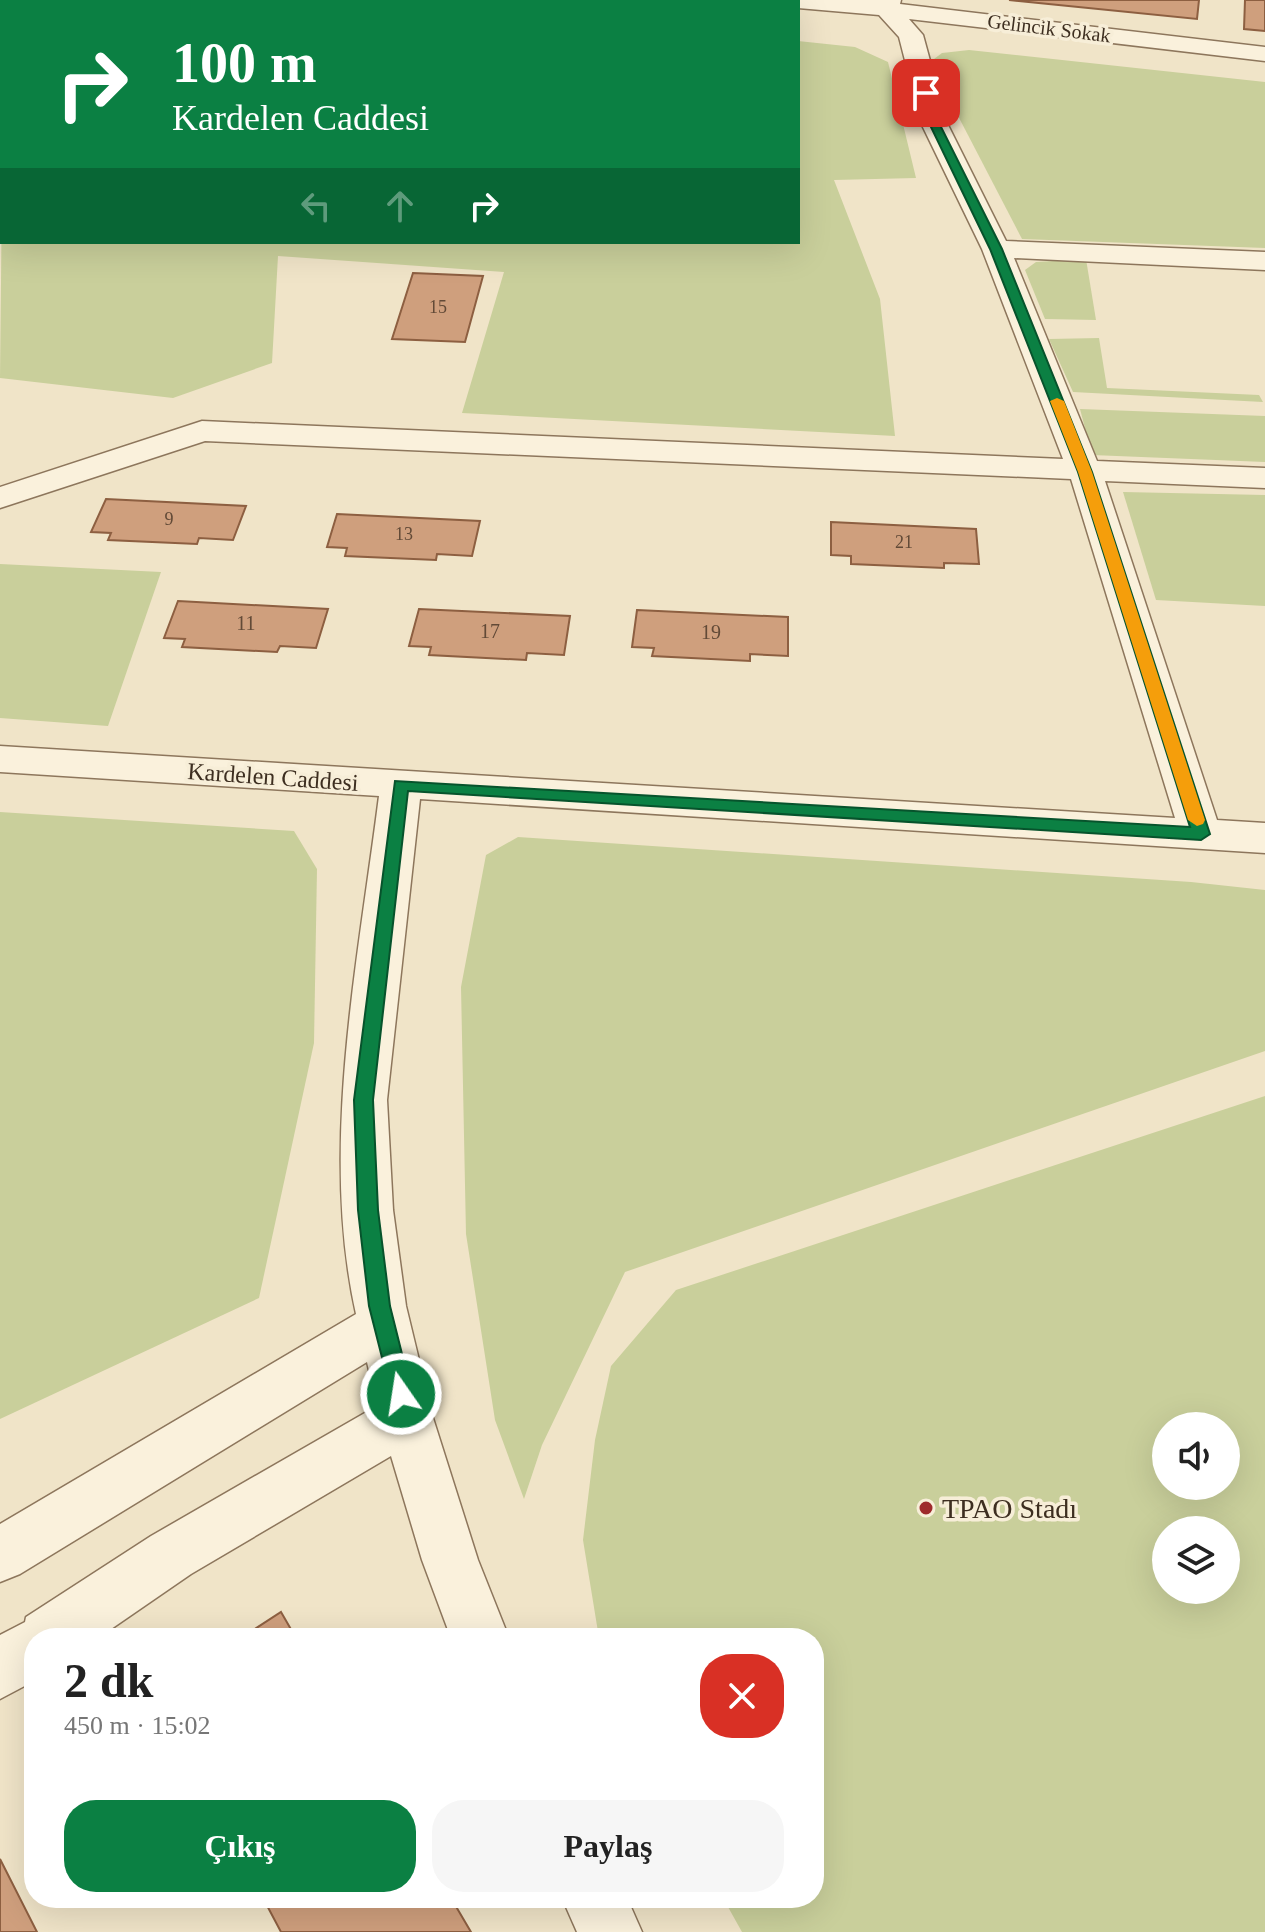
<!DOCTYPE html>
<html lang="tr">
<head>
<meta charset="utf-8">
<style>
  body { margin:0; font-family:"Times New Roman",serif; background:#f6f6f6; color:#222; height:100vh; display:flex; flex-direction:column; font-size:30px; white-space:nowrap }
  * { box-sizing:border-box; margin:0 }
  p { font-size:26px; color:#767676 }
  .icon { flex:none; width:44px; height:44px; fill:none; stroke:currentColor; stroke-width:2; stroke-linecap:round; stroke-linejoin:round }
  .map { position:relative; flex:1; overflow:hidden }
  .drawer { position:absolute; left:24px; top:1628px; width:800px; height:280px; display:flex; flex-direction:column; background:#fff; border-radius:32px; box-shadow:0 8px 32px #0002 }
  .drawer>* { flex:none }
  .guide { position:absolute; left:0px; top:0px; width:800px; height:244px; box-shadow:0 8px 32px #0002; background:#0b8043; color:#fff; overflow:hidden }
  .tools { position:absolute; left:1152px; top:1412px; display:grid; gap:16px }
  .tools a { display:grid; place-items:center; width:88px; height:88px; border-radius:50%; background:#fff; box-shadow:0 8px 32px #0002; font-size:40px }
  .pin { position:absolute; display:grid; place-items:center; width:68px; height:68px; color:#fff; margin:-34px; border-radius:16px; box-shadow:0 4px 12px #0006 }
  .me { position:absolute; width:88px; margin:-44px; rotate:347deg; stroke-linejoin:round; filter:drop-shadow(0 0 6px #0008) }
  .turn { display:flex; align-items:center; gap:28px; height:168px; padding:0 40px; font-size:36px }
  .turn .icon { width:104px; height:104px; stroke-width:2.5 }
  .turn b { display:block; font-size:56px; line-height:68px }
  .lanes { display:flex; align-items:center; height:76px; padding:0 40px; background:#0003; justify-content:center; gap:40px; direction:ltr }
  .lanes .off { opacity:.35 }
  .round { display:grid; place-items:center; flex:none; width:84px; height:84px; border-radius:32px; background:#f6f6f6 }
  .overview { display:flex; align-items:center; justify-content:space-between; height:136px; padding:0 40px }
  h1 { font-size:48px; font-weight:700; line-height:60px }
  .cta { display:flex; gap:16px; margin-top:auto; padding:16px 40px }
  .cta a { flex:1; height:92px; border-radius:32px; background:#0b8043; color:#fff; font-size:32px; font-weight:700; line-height:92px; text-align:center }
  .cta a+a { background:#f6f6f6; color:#222 }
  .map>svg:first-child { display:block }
  .green { fill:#c9cf9b; fill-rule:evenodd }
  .building { fill:#cf9f7d; stroke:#8d5f41; stroke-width:2 }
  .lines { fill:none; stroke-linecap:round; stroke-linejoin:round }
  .minor-casing { stroke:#8d765c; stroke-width:3 }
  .minor { fill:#faf1dc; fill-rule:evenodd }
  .route { fill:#0b8043; stroke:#07532c; stroke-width:2 }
  .slow { fill:#f59e0b }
  .poi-dot { fill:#9e2a2b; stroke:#f7eed8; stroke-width:3 }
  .labels { text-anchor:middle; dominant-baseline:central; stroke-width:7; stroke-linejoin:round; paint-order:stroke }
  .far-number-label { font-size:18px; fill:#624a37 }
  .far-street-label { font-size:20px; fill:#3d2e20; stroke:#f7eed8 }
  .number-label { font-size:20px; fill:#624a37 }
  .street-label { font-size:24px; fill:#3d2e20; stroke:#f7eed8 }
  .near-poi-label { font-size:28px; fill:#3d2e20; stroke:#f7eed8; text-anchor:start }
</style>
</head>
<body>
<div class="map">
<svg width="1265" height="1932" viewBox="0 0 1265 1932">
  <rect width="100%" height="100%" fill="#f0e4c8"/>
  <g class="green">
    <polygon points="798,41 855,47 888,62 916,178 834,180 880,299 895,436 462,413 504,272 278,256 272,363 173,398 0,378 2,185 2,242 798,242"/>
    <polygon points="969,50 1265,82 1265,248 1022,239 930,62 942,53"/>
    <polygon points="1086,259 1096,320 1045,319 1025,270 1036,262"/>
    <polygon points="1099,338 1107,388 1259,395 1263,402 1073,392 1049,339"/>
    <polygon points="1080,409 1265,416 1265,462 1092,455"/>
    <polygon points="1123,492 1265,495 1265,606 1156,600"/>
    <polygon points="0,564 161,572 108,726 0,718"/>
    <polygon points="0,812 294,831 317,869 314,1043 259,1298 0,1419"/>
    <polygon points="518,837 1191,882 1265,890 1265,1051 625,1272 542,1445 524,1499 495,1420 466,1234 461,987 486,855"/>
    <path d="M1265 1096V1932H742L723 1898H814V1638H599L583 1540 595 1440 611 1366 676 1290ZM1166 1426H1226V1486H1166ZM1226 1530V1590H1166V1530Z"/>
  </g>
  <g class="building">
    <polygon points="1009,0 1199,0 1197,19"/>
    <polygon points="1245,0 1265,0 1265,31 1244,29"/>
    <polygon points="413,273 483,276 465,342 392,339"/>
    <polygon points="106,499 246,506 233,540 199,538 197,544 108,540 111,533 91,532"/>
    <polygon points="337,514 480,521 472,556 437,554 436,560 345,556 347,548 327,547"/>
    <polygon points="831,522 976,529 979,564 944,563 944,568 851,564 851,556 831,555"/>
    <polygon points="178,601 328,609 316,648 280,646 277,652 182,647 185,639 164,638"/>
    <polygon points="419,609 570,616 564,655 527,653 526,660 429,655 431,647 409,646"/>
    <polygon points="637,610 788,617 788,656 750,654 750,661 652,656 654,648 632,647"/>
    <polygon points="281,1612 296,1638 241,1638"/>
    <polygon points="0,1859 37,1932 0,1932"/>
    <polygon points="263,1898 451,1898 471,1932 281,1932"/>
  </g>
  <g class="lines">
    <defs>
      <g id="minor">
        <polygon points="158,0 183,0 156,2"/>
        <polygon points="213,0 238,0 211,2"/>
        <polygon points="566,0 608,0 610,2 568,2"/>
        <path d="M773 0H901L900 4 1265 47V61L909 19 923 35 947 123 1006 241 1265 252V270L1014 258 1097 461 1265 468V488L1105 481 1217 820 1265 823V853L420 799 387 1100 393 1210 406 1306 433 1418 478 1560 509 1638H451L422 1560 391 1456 191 1574 98 1638H34V1681L0 1699V1635L25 1622 26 1617 151 1536 377 1406 367 1362 20 1574 0 1582V1524L356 1314C319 1148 358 963 379 796L0 772V746L1175 818 1071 479 205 441 0 508V487L202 421 1063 459 982 249 921 123 899 37 879 15 798 8V2Z"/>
        <polygon points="2,105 2,121 0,122 0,106"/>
        <polygon points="2,141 2,157 0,158 0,142"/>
        <polygon points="562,1898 627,1898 642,1932 577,1932"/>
      </g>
    </defs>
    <use href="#minor" class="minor-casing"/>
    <use href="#minor" class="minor"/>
  </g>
  <polygon class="route" points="926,90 931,93 939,123 1002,249 1092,472 1210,834 1201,840 408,791 373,1100 378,1210 390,1306 412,1394 409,1401 401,1404 393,1401 369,1306 358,1210 354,1100 395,781 1190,827 1078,472 990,249 929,123 921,93"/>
  <polygon class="slow" points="1057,398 1064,401 1092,472 1205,820 1203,824 1197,826 1188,820 1078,472 1050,401"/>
  <circle class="poi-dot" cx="926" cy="1508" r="8"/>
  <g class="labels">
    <g class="far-number-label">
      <text x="438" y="307">15</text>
      <text x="169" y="519">9</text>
      <text x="404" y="534">13</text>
      <text x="904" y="542">21</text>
    </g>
    <g class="far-street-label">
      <text transform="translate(1049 28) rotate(7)">Gelincik Sokak</text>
    </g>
    <g class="number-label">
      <text x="246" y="623">11</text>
      <text x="490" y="631">17</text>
      <text x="711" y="632">19</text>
    </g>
    <g class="street-label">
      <text transform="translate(273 777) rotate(4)">Kardelen Caddesi</text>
    </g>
    <g class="near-poi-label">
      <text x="942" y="1508">TPAO Stadı</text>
    </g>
  </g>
</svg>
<div class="tools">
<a><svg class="icon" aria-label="sound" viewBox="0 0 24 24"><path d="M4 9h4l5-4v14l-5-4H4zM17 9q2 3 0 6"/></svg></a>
<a><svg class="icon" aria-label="layers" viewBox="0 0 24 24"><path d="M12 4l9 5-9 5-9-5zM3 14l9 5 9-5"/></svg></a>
</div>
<div class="pin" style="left:926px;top:93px;background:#d93025"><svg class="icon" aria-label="arrive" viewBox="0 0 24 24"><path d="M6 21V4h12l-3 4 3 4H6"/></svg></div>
<svg class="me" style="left:401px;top:1394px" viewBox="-20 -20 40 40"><circle r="17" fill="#0b8043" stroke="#fff" stroke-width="3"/><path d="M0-11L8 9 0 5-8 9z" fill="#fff"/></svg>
<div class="guide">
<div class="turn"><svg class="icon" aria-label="right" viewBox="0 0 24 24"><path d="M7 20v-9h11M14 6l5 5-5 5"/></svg><div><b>100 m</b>Kardelen Caddesi</div></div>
<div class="lanes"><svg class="icon off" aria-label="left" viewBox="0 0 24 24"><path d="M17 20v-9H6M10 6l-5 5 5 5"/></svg><svg class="icon off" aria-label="ahead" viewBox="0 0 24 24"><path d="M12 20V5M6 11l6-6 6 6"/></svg><svg class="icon" aria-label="right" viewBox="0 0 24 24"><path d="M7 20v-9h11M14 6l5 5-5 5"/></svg></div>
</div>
<section class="drawer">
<div class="overview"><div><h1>2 dk</h1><p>450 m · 15:02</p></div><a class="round" style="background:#d93025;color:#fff"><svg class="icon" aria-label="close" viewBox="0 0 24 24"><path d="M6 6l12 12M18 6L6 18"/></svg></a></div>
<div class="cta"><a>Çıkış</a><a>Paylaş</a></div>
</section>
</div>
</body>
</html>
